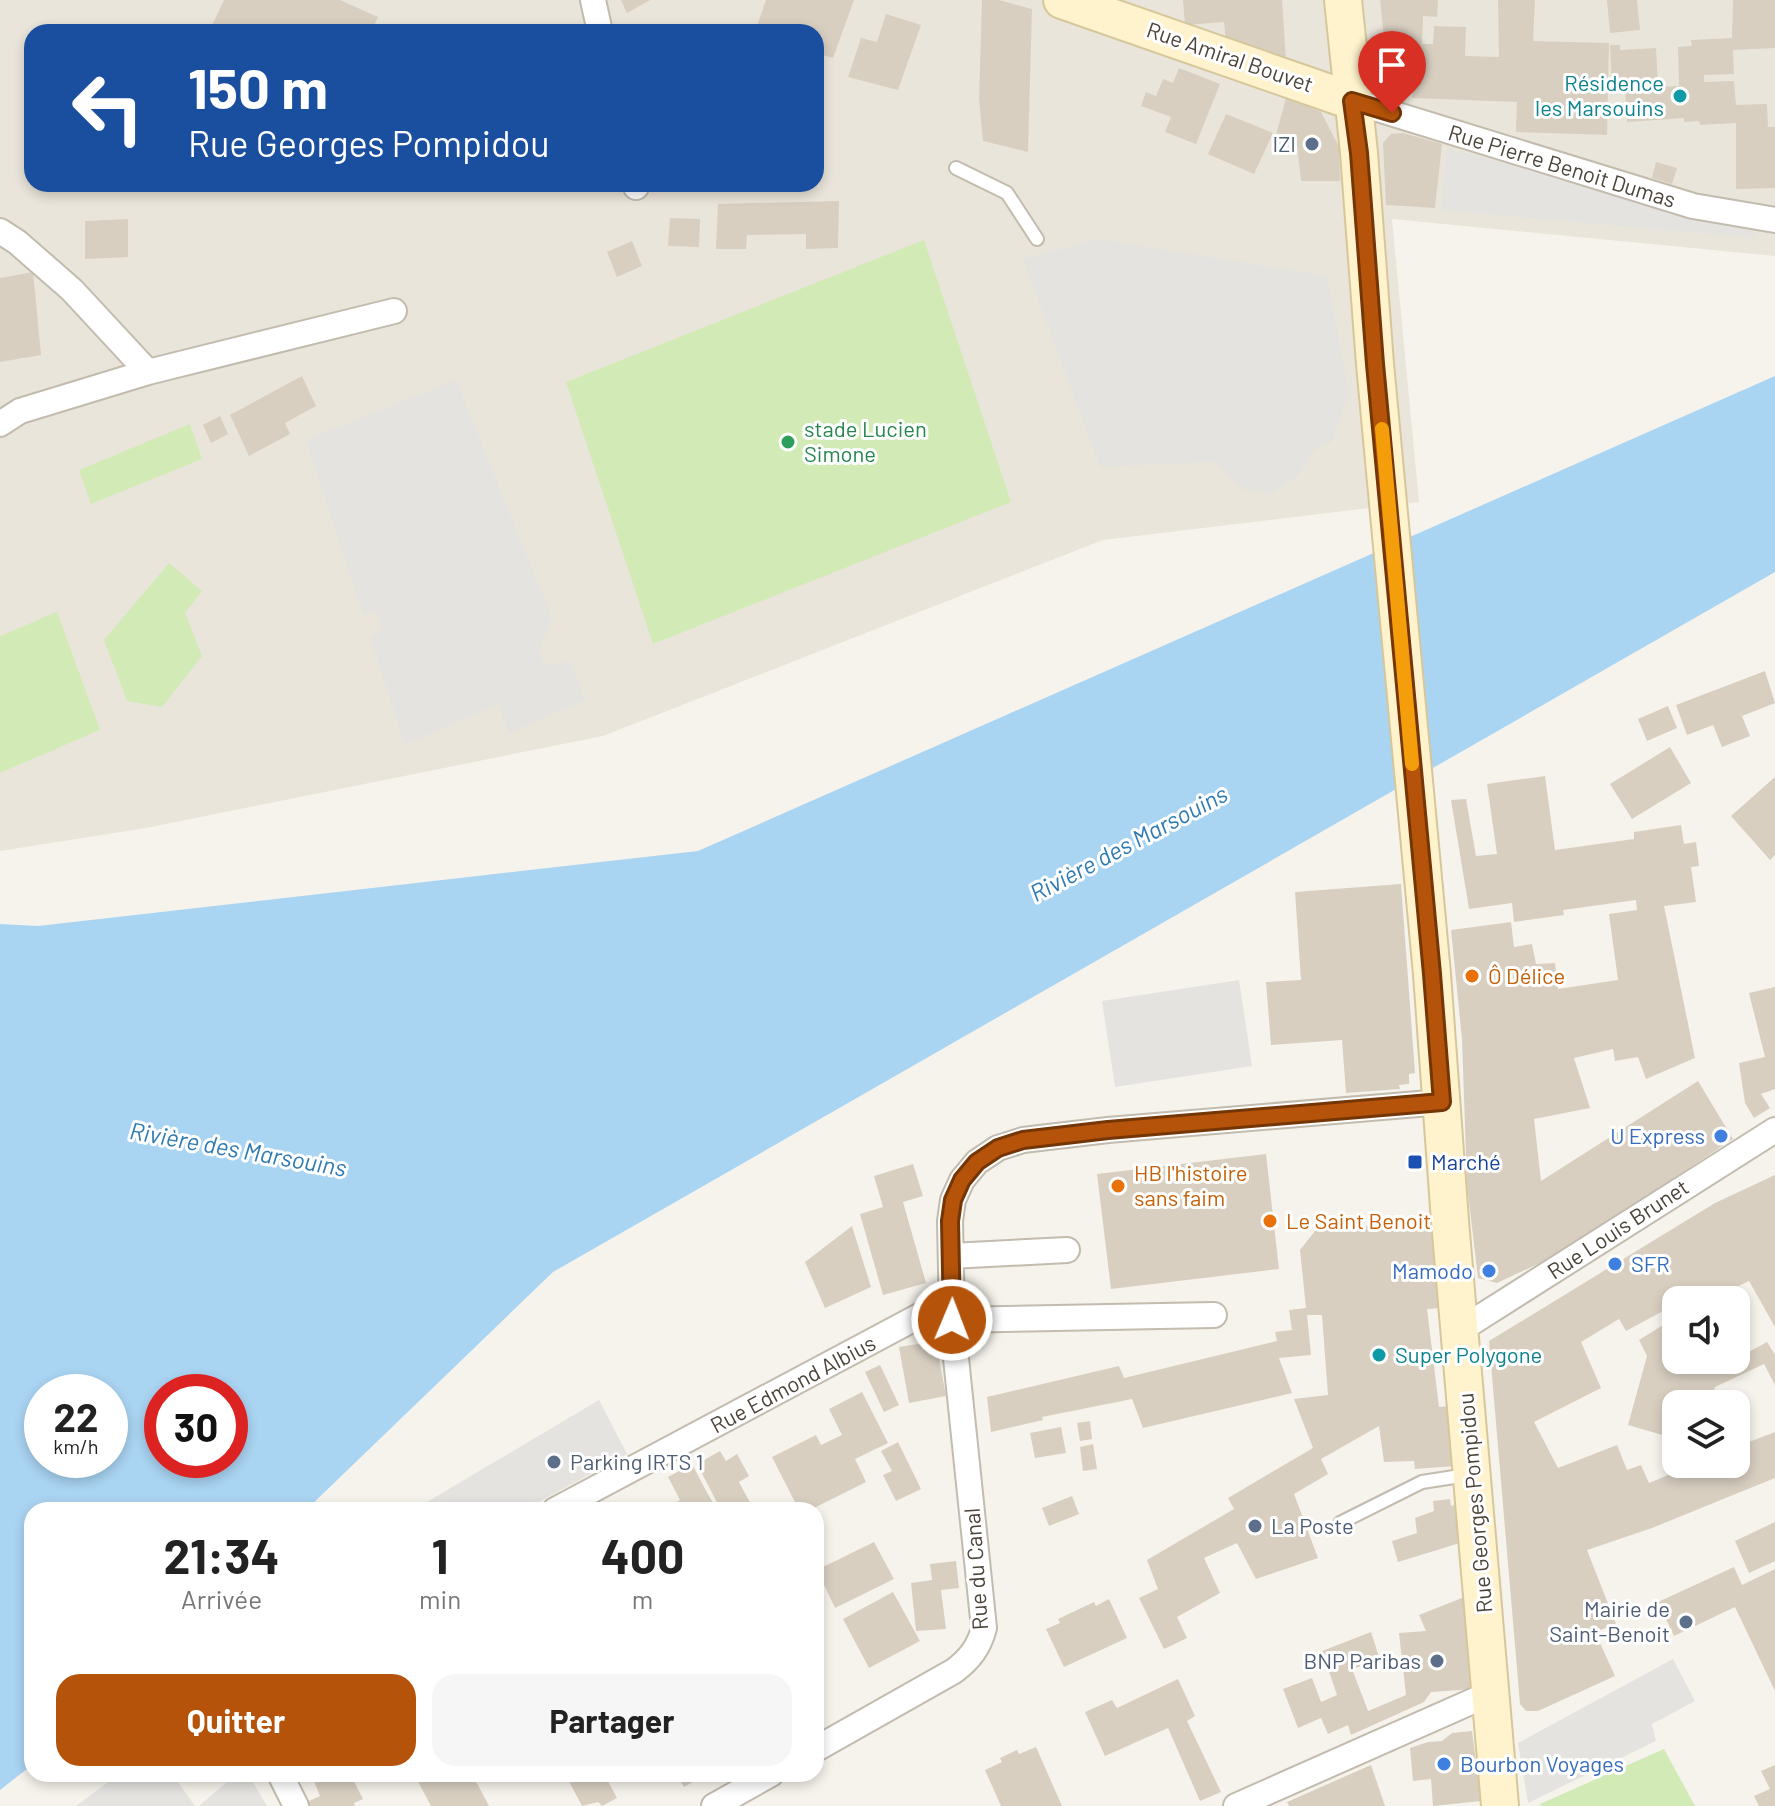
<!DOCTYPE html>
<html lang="fr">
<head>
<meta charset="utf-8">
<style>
  :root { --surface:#fff; --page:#f6f6f6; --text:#222; --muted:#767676; --accent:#b45309 }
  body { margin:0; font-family:Barlow,sans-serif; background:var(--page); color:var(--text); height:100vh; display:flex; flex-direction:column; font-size:30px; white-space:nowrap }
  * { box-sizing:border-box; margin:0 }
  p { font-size:26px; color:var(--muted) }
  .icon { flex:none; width:44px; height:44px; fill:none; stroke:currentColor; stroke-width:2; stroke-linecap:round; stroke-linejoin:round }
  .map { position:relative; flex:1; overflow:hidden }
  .details { position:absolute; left:24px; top:1502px; width:800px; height:280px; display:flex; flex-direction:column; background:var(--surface); border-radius:24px; box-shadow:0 4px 12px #0003 }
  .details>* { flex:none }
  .banner { position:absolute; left:24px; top:24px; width:800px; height:168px; border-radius:24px; box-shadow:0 4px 12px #0003; background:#1a4fa0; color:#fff; overflow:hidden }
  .buttons { position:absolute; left:1662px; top:1286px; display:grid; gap:16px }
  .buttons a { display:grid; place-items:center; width:88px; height:88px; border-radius:16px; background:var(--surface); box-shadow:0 4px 12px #0003; font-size:40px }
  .speed { position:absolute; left:24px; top:1374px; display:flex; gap:16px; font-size:40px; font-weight:700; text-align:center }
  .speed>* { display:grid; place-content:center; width:104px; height:104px; border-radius:50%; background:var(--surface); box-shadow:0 4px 12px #0003; line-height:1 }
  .speed small { font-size:20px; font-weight:400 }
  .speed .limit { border:12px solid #d22; background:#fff; color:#111 }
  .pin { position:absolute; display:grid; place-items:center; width:68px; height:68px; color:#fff; margin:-82px -34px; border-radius:50% 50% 50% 0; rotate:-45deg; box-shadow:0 0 8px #0007 }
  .pin .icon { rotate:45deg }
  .me { position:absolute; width:88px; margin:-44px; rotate:1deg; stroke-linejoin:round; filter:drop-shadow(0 0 6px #0008) }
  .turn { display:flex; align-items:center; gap:28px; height:168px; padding:0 32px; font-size:36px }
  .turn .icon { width:104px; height:104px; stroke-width:2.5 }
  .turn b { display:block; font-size:56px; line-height:68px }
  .eta { display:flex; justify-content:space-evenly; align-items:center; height:136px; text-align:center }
  .eta b { font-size:48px; font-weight:700; line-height:56px }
  .action { display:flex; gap:16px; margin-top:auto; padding:16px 32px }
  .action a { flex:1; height:92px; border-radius:24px; background:var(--accent); color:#fff; font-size:32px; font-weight:700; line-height:92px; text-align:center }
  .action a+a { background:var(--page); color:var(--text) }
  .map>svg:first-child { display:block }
  .residential { fill:#eae5da; fill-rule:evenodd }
  .green { fill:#d2eab5 }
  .parking { fill:#e5e3e0 }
  .water { fill:#a9d4f2; fill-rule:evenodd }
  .building { fill:#d8cfc1 }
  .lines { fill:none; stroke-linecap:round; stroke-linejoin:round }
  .service-casing { stroke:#c2bbae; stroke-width:16 }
  .minor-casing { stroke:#c2bbae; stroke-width:28 }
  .secondary-casing { stroke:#d6c79b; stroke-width:40 }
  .service { stroke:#fff; stroke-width:12 }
  .minor { stroke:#fff; stroke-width:24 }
  .secondary { stroke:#fff3cd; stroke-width:36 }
  .route-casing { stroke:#753606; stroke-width:20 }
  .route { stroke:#b45309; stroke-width:14 }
  .slow { stroke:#f59e0b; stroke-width:14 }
  .culture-dot { fill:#0f9aa8; stroke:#fff; stroke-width:3 }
  .service-dot { fill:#5c6f8a; stroke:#fff; stroke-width:3 }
  .leisure-dot { fill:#2e9e5b; stroke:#fff; stroke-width:3 }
  .food-dot { fill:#e8710a; stroke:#fff; stroke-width:3 }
  .shop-dot { fill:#3f7fe0; stroke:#fff; stroke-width:3 }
  .transit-dot { fill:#1a4fb4; stroke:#fff; stroke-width:3 }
  .labels { text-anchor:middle; stroke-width:6; stroke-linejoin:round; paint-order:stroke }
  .street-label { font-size:22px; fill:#4b4439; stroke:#fff }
  .culture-label { font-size:22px; fill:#0d838f; stroke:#fff; text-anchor:end }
  .service-label { font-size:22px; fill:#4e5e75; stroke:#fff; text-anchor:end }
  .leisure-label { font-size:22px; fill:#27864d; stroke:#fff; text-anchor:start }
  .food-label { font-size:22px; fill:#c56008; stroke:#fff; text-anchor:start }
  .shop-label { font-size:22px; fill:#366cbe; stroke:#fff; text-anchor:end }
  .transit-label { font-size:22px; fill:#164399; stroke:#fff; text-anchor:start }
  .water-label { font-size:24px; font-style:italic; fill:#2e7ab2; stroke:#fff }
</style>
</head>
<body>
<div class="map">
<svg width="1775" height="1806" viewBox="0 0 1775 1806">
  <rect width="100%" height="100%" fill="#f6f3ec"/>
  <path class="residential" d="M 0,0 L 1775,0 L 1775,256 L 1392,219 L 1419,502 L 1103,540 L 603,736 L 146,828 L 0,851 ZM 32,32 L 816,32 L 816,184 L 32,184 Z"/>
  <path class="green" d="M 924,240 L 1011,502 L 653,644 L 566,382 Z
    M 190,424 L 202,459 L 91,504 L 79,470 Z
    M 169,563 L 202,591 L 185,613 L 202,656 L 162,707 L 127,701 L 104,640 Z
    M 57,612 L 100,730 L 0,773 L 0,636 Z
    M 1664,1749 L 1695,1806 L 1541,1806 L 1540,1804 Z"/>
  <path class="parking" d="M 1446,148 L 1755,229 L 1756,238 L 1441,210 Z
    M 1098,239 L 1327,276 L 1349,393 L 1332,442 L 1314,450 L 1298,476 L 1271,493 L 1242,489 L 1214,462 L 1100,467 L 1023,259 Z
    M 456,380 L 552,618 L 539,651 L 542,661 L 553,665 L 570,661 L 585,700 L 509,733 L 498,704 L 405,745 L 370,637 L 383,628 L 376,610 L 363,615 L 306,440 Z
    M 1239,980 L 1252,1066 L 1115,1087 L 1102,1001 Z
    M 599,1400 L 627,1454 L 524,1510 L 431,1510 L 427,1502 Z
    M 1673,1659 L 1695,1701 L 1652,1724 L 1656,1741 L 1528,1803 L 1518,1743 Z
    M 119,1774 L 188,1774 L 178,1782 L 195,1806 L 76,1806 Z
    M 236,1774 L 248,1774 L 267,1806 L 199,1806 Z"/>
  <path class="water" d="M 1775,376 L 1775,572 L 553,1272 L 306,1510 L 32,1510 L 32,1765 L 0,1790 L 0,924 L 38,926 L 698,851 ZM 42,1392 L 110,1392 L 110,1460 L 42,1460 ZM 162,1392 L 230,1392 L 230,1460 L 162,1460 Z"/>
  <path class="building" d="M 224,0 L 340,0 L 378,17 L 371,32 L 209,32 Z
    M 621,0 L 650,0 L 627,13 Z
    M 766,0 L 854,0 L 833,58 L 816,53 L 816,32 L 755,32 Z
    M 982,0 L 999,0 L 1032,9 L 1028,152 L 983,141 L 979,99 Z
    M 1183,0 L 1282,0 L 1286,61 L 1226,41 L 1224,22 L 1185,25 Z
    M 1380,0 L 1438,0 L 1437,17 L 1423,16 L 1422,44 L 1433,44 L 1434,26 L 1466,27 L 1465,56 L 1499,57 L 1498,0 L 1535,0 L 1533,41 L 1609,43 L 1607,135 L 1516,132 L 1517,102 L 1412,98 L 1413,86 L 1388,76 Z
    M 1607,0 L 1637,0 L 1640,30 L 1610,33 Z
    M 1733,0 L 1775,0 L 1775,48 L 1733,50 L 1734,74 L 1704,75 L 1704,82 L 1734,81 L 1736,105 L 1767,104 L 1768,127 L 1775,127 L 1775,188 L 1736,189 L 1736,123 L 1700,125 L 1699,121 L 1684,122 L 1684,118 L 1627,122 L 1625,83 L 1612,83 L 1610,45 L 1620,45 L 1620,50 L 1656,48 L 1658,87 L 1679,86 L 1678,47 L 1692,46 L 1691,40 L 1732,38 Z
    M 886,14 L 921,25 L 898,90 L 848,77 L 861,38 L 877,42 Z
    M 1179,68 L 1220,84 L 1196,144 L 1165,132 L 1171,117 L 1141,106 L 1146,92 L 1156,96 L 1163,79 L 1173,83 Z
    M 1286,98 L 1321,112 L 1339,147 L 1340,181 L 1301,181 L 1297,145 L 1276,135 Z
    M 1226,114 L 1273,133 L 1254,174 L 1208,154 Z
    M 1403,133 L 1442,144 L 1435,208 L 1386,205 L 1383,143 L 1391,134 Z
    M 1656,162 L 1677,168 L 1672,184 L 1652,178 Z
    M 839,201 L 838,248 L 806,249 L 806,234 L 747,235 L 746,249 L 716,249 L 718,204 Z
    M 670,218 L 700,219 L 699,247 L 668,246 Z
    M 128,219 L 128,257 L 85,259 L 85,221 Z
    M 632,241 L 642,266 L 617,277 L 607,252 Z
    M 33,272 L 41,355 L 0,362 L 0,278 Z
    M 302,376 L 316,406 L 285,423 L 290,434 L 249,456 L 230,415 Z
    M 220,416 L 228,434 L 211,443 L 203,425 Z
    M 1765,671 L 1775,703 L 1742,716 L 1750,736 L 1722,747 L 1713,725 L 1687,735 L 1676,705 Z
    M 1668,706 L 1677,728 L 1647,741 L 1638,719 Z
    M 1670,747 L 1691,783 L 1632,819 L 1610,784 Z
    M 1545,776 L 1555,850 L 1634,839 L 1634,832 L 1681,825 L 1684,844 L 1696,842 L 1699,866 L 1691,867 L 1696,902 L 1664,906 L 1695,1058 L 1646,1079 L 1638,1057 L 1615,1061 L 1613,1049 L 1574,1058 L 1590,1108 L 1534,1119 L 1541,1181 L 1698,1081 L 1733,1139 L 1557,1255 L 1497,1283 L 1478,1278 L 1467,1185 L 1462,1039 L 1451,930 L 1511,922 L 1514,947 L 1532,944 L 1536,964 L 1555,963 L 1558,989 L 1618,980 L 1609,914 L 1637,910 L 1636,900 L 1563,910 L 1564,915 L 1514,922 L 1512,903 L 1469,909 L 1451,800 L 1466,799 L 1476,856 L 1497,854 L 1487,784 Z
    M 1775,777 L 1775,855 L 1770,860 L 1731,816 Z
    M 1401,884 L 1415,1073 L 1409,1074 L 1409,1084 L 1399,1085 L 1400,1089 L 1346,1093 L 1342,1040 L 1271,1045 L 1266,982 L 1301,980 L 1295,892 Z
    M 1775,987 L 1775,1089 L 1761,1094 L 1770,1108 L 1754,1118 L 1745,1103 L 1739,1063 L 1765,1057 L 1749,993 Z
    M 1266,1154 L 1279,1269 L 1111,1289 L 1097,1174 Z
    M 913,1164 L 923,1196 L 903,1202 L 926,1283 L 883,1295 L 860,1214 L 883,1207 L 874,1176 Z
    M 1775,1175 L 1775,1327 L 1749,1281 L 1709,1300 L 1697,1300 L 1695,1293 L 1682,1300 L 1676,1300 L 1676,1304 L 1626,1331 L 1619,1319 L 1581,1342 L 1601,1388 L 1534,1422 L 1558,1468 L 1617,1445 L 1627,1470 L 1641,1465 L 1649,1483 L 1695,1464 L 1736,1464 L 1736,1447 L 1775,1432 L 1775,1478 L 1652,1528 L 1587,1550 L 1616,1624 L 1595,1632 L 1615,1676 L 1538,1711 L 1526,1711 L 1520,1704 L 1489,1341 L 1715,1203 Z
    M 1434,1219 L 1442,1308 L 1427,1309 L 1439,1407 L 1451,1406 L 1456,1466 L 1415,1469 L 1414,1461 L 1384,1462 L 1379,1426 L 1321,1459 L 1328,1474 L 1294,1494 L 1318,1558 L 1256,1579 L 1237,1543 L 1204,1558 L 1220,1593 L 1177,1617 L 1187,1638 L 1164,1649 L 1139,1598 L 1158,1589 L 1147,1560 L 1234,1509 L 1228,1498 L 1313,1448 L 1294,1399 L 1328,1395 L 1322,1315 L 1307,1315 L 1311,1355 L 1279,1358 L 1292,1393 L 1143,1428 L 1132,1399 L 1042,1417 L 1043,1420 L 991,1432 L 987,1397 L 1119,1366 L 1124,1378 L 1277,1341 L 1275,1332 L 1292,1330 L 1289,1310 L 1306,1308 L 1300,1250 L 1315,1231 Z
    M 852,1226 L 871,1287 L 825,1308 L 805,1262 Z
    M 1676,1317 L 1676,1360 L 1717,1360 L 1721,1367 L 1767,1342 L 1775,1355 L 1775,1385 L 1764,1364 L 1715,1387 L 1709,1404 L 1676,1404 L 1676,1439 L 1628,1425 L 1647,1356 L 1639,1340 Z
    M 936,1341 L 946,1396 L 909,1403 L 899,1347 Z
    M 880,1365 L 899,1405 L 884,1412 L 865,1372 Z
    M 862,1392 L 888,1443 L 855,1459 L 866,1482 L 810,1510 L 799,1510 L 772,1457 L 816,1435 L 821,1445 L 842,1435 L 829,1409 Z
    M 1090,1421 L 1092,1439 L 1080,1441 L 1077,1423 Z
    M 1061,1427 L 1066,1453 L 1035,1458 L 1030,1433 Z
    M 898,1442 L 921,1489 L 896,1501 L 883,1475 L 892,1471 L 881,1451 Z
    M 1093,1444 L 1097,1469 L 1083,1471 L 1080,1447 Z
    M 720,1451 L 726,1461 L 737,1454 L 749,1476 L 739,1482 L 754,1510 L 721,1510 L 697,1464 Z
    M 692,1464 L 704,1487 L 717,1510 L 677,1510 L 673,1504 L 680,1500 L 668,1477 Z
    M 1072,1496 L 1079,1514 L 1049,1526 L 1042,1508 Z
    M 1450,1499 L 1451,1506 L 1459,1503 L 1463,1542 L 1398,1562 L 1392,1541 L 1417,1533 L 1415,1518 L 1434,1511 L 1433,1501 Z
    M 1775,1522 L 1775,1561 L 1749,1573 L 1735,1541 Z
    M 874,1542 L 894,1579 L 835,1608 L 817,1570 Z
    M 956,1561 L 959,1588 L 941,1590 L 946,1629 L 916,1631 L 911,1583 L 932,1580 L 930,1564 Z
    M 1734,1567 L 1742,1585 L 1775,1569 L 1775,1691 L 1735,1607 L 1674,1636 L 1658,1602 Z
    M 893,1592 L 920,1641 L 869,1668 L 843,1619 Z
    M 1467,1596 L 1474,1689 L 1431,1692 L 1424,1702 L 1351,1735 L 1348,1725 L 1328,1734 L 1321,1718 L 1298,1728 L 1283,1689 L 1312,1678 L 1321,1702 L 1337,1695 L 1322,1651 L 1371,1632 L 1380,1660 L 1352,1669 L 1368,1711 L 1406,1695 L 1399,1633 L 1426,1631 L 1419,1615 Z
    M 1109,1599 L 1127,1638 L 1064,1667 L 1046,1629 L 1060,1623 L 1058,1619 L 1094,1602 L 1096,1606 Z
    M 1178,1679 L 1195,1716 L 1187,1721 L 1221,1792 L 1200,1801 L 1168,1728 L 1105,1756 L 1085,1712 L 1112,1700 L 1117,1708 Z
    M 1472,1731 L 1481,1801 L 1433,1806 L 1431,1779 L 1413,1781 L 1410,1748 L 1428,1742 L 1442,1741 L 1452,1733 Z
    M 1036,1747 L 1062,1806 L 1001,1806 L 985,1770 L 1002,1762 L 1000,1758 L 1017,1750 L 1019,1754 Z
    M 1371,1765 L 1385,1806 L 1289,1806 L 1287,1802 Z
    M 1775,1765 L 1775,1806 L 1759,1806 L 1754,1796 L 1770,1789 L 1761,1771 Z
    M 328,1774 L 350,1774 L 363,1799 L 354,1803 L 355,1806 L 309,1806 L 307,1802 L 320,1796 L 314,1781 Z
    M 414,1774 L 472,1774 L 489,1806 L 431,1806 Z
    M 565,1774 L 604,1774 L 617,1798 L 602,1806 L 598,1802 L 582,1806 Z
    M 676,1774 L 707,1774 L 684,1787 Z"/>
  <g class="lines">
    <g class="service-casing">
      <path id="service" d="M 956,168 L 1007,193 L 1037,239
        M 1340,1523 L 1422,1482 L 1467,1475"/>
    </g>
    <g class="minor-casing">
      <path id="minor" d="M 593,0 L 600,32
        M 1352,101 L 1693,206 L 1775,220
        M 636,184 L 636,187
        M 0,231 L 17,242 L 72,290 L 148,372
        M 0,424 L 20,411 L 148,372 L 394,311
        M 951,1256 L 1067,1250
        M 952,1320 L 1214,1315
        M 1460,1330 L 1775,1130
        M 555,1510 L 953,1298
        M 816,1749 L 954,1671 C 970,1659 979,1647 984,1628 L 952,1320 L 950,1221 L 953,1200 L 962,1180 L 977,1162 L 998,1148 L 1023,1140 L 1108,1130 L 1442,1102
        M 280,1774 L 296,1806
        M 714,1806 L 771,1774
        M 1236,1806 L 1491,1693"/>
    </g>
    <g class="secondary-casing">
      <path id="secondary" d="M 1062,0 L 1352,101
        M 1343,0 L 1359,153 L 1375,364 L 1432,974 L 1450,1221 L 1500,1806"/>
    </g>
    <use href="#service" class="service"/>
    <use href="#minor" class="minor"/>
    <use href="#secondary" class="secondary"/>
  </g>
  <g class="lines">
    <g class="route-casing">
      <path id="route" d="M 952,1320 L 950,1221 L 953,1200 L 962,1180 L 977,1162 L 998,1148 L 1023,1140 L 1108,1130 L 1442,1102 L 1432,974 L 1375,364 L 1359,153 L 1352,101 L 1392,113"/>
    </g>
    <use href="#route" class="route"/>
    <path class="slow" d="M 1382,429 L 1412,764"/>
  </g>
  <g class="culture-dot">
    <circle cx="1680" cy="96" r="8"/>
    <circle cx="1379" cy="1355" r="8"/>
  </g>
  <g class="service-dot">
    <circle cx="1312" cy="144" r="8"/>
    <circle cx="554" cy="1462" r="8"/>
    <circle cx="1255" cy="1526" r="8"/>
    <circle cx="1686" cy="1622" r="8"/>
    <circle cx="1437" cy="1661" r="8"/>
  </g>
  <circle class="leisure-dot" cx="788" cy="442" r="8"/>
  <g class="food-dot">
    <circle cx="1472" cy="976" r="8"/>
    <circle cx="1118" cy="1186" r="8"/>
    <circle cx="1270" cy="1221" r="8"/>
  </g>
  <g class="shop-dot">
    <circle cx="1721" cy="1136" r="8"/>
    <circle cx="1615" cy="1264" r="8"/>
    <circle cx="1489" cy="1271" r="8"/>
    <circle cx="1444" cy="1764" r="8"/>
  </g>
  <rect class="transit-dot" x="1407" y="1154" width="16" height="16" rx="4"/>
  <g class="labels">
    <g class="street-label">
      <text transform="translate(1230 57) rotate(19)" y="8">Rue Amiral Bouvet</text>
      <text transform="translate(1562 166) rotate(17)" y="8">Rue Pierre Benoit Dumas</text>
      <text transform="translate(1618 1229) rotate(-33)" y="8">Rue Louis Brunet</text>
      <text transform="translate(793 1384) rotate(-28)" y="8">Rue Edmond Albius</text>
      <text transform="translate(1475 1503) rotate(-95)" y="8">Rue Georges Pompidou</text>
      <text transform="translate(976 1569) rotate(-94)" y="8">Rue du Canal</text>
    </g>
    <g class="culture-label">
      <text x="1664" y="91">Résidence<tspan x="1664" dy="25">les Marsouins</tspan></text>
      <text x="1395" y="1363" text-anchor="start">Super Polygone</text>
    </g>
    <g class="service-label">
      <text x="1296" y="152">IZI</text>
      <text x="570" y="1470" text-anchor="start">Parking IRTS 1</text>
      <text x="1271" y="1534" text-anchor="start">La Poste</text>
      <text x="1670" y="1617">Mairie de<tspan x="1670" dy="25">Saint-Benoit</tspan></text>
      <text x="1421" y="1669">BNP Paribas</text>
    </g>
    <g class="leisure-label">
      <text x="804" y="437">stade Lucien<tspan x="804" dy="25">Simone</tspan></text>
    </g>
    <g class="food-label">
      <text x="1488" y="984">Ô Délice</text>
      <text x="1134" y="1181">HB l'histoire<tspan x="1134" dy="25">sans faim</tspan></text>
      <text x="1286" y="1229">Le Saint Benoit</text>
    </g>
    <g class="shop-label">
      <text x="1705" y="1144">U Express</text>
      <text x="1631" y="1272" text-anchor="start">SFR</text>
      <text x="1473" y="1279">Mamodo</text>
      <text x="1460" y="1772" text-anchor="start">Bourbon Voyages</text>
    </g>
    <g class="transit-label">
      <text x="1431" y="1170">Marché</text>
    </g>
    <g class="water-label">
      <text transform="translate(1129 844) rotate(-28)" y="8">Rivière des Marsouins</text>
      <text transform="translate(238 1150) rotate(10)" y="8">Rivière des Marsouins</text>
    </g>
  </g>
</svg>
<div class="buttons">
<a><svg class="icon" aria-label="sound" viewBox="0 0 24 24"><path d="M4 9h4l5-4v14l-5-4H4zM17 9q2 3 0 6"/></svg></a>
<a><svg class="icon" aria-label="layers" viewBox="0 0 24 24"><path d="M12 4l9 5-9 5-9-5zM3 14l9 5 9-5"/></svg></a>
</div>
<div class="speed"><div>22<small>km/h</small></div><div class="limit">30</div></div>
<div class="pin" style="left:1392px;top:113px;background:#d93025"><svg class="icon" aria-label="arrive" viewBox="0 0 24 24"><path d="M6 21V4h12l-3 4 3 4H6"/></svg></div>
<svg class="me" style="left:952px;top:1320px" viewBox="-20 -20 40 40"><circle r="17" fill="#b45309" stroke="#fff" stroke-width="3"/><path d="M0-11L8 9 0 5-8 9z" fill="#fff"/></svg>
<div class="banner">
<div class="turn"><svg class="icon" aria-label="left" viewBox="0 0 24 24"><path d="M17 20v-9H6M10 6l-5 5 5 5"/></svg><div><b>150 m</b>Rue Georges Pompidou</div></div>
</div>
<section class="details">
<div class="eta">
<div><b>21:34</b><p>Arrivée</p></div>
<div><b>1</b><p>min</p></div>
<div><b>400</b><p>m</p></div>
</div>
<div class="action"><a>Quitter</a><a>Partager</a></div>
</section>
</div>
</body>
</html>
